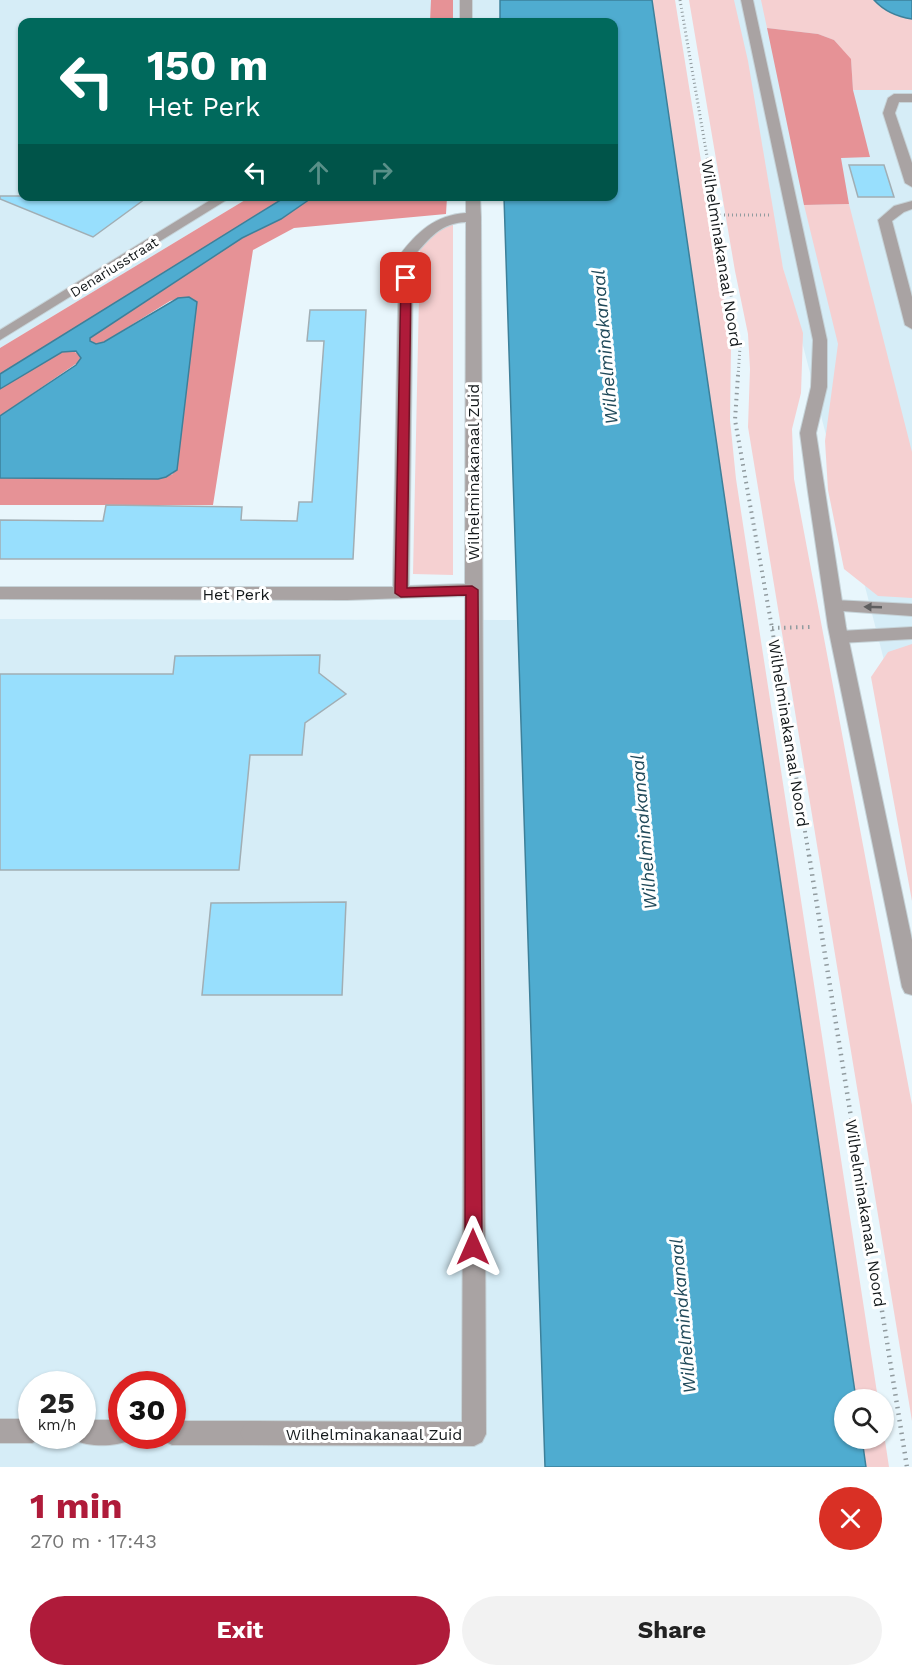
<!DOCTYPE html>
<html lang="en">
<head>
<meta charset="utf-8">
<style>
  :root { --surface:#fff; --page:#f2f2f2; --text:#222; --muted:#767676; --accent:#af1b3a }
  body { margin:0; font-family:"Work Sans",sans-serif; background:var(--page); color:var(--text); height:100vh; display:flex; flex-direction:column; font-size:22px; white-space:nowrap }
  * { box-sizing:border-box; margin:0 }
  p { font-size:20px; color:var(--muted) }
  .icon { flex:none; width:33px; height:33px; fill:none; stroke:currentColor; stroke-width:2; stroke-linecap:round; stroke-linejoin:round }
  .map { position:relative; height:1467px; overflow:hidden }
  .sheet { display:flex; flex-direction:column; background:var(--surface); flex:1 }
  .sheet>* { flex:none }
  .guide { position:absolute; left:18px; top:18px; width:600px; height:183px; border-radius:12px; box-shadow:0 2px 4px #0004; background:#00695c; color:#fff; overflow:hidden }
  .tools { position:absolute; left:834px; top:1389px; display:grid; gap:12px }
  .tools a { display:grid; place-items:center; width:60px; height:60px; border-radius:50%; background:var(--surface); box-shadow:0 2px 4px #0004; font-size:30px }
  .speed { position:absolute; left:18px; top:1371px; display:flex; gap:12px; font-size:30px; font-weight:700; text-align:center }
  .speed>* { display:grid; place-content:center; width:78px; height:78px; border-radius:50%; background:var(--surface); box-shadow:0 2px 4px #0004; line-height:1 }
  .speed small { font-size:15px; font-weight:400 }
  .speed .limit { border:9px solid #d22; background:#fff; color:#111 }
  .pin { position:absolute; display:grid; place-items:center; width:51px; height:51px; color:#fff; margin:-26px; border-radius:12px; box-shadow:0 3px 9px #0006 }
  .me { position:absolute; width:66px; margin:-33px; rotate:0deg; stroke-linejoin:round; filter:drop-shadow(0 0 4px #0008) }
  .turn { display:flex; align-items:center; gap:21px; height:126px; padding:0 30px; font-size:27px }
  .turn .icon { width:78px; height:78px; stroke-width:2.5 }
  .turn b { display:block; font-size:42px; line-height:51px }
  .lanes { display:flex; align-items:center; height:57px; padding:0 30px; background:#0003; justify-content:center; gap:30px; direction:ltr }
  .lanes .off { opacity:.35 }
  .round { display:grid; place-items:center; flex:none; width:63px; height:63px; border-radius:32px; background:var(--page) }
  .overview { display:flex; align-items:center; justify-content:space-between; height:102px; padding:0 30px }
  h1 { font-size:36px; font-weight:700; line-height:45px; color:var(--accent) }
  .button { display:flex; gap:12px; margin-top:auto; padding:12px 30px }
  .button a { flex:1; height:69px; border-radius:36px; background:var(--accent); color:#fff; font-size:24px; font-weight:700; line-height:69px; text-align:center }
  .button a+a { background:var(--page); color:var(--text) }
  .map>svg:first-child { display:block }
  .built { fill:#d6edf7; fill-rule:evenodd }
  .green { fill:#f5d0d1 }
  .forest { fill:#e69296 }
  .water { fill:#4facd0; stroke:#3d809a; stroke-width:1.5 }
  .building { fill:#98dffd; stroke:#a1aeb4; stroke-width:1.5 }
  .lines { fill:none; stroke-linecap:round; stroke-linejoin:round }
  .service-casing { stroke:#c6d3d8; stroke-width:2 }
  .minor-casing { stroke:#c6d3d8; stroke-width:2 }
  .tertiary-casing { stroke:#c6d3d8; stroke-width:2 }
  .path-far2 { stroke:#919b9f; stroke-width:3; stroke-dasharray:1 3; stroke-linecap:butt }
  .path-far1 { stroke:#919b9f; stroke-width:4; stroke-dasharray:1.5 4.5; stroke-linecap:butt }
  .path { stroke:#919b9f; stroke-width:4.5; stroke-dasharray:1.5 5; stroke-linecap:butt }
  .service { fill:#a9a3a3; fill-rule:evenodd }
  .minor { fill:#a9a3a3; fill-rule:evenodd }
  .tertiary { fill:#a9a3a3; fill-rule:evenodd }
  .oneway { fill:#5e5e5f }
  .route { fill:#af1b3a; stroke:#721226; stroke-width:1.5 }
  .labels { text-anchor:middle; stroke-width:6; stroke-linejoin:round; paint-order:stroke }
  .far-street-label { font-size:14px; fill:#14191b; stroke:#fff }
  .street-label { font-size:16px; fill:#14191b; stroke:#fff }
  .water-label { font-size:18px; font-style:italic; fill:#214a5a; stroke:#fff }
</style>
</head>
<body>
<div class="map">
<svg width="912" height="1467" viewBox="0 0 912 1467">
  <rect width="100%" height="100%" fill="#e8f6fc"/>
  <path class="built" d="M 0,0 L 499,0 L 500,22 L 22,22 L 22,196 L 250,197 L 0,348 Z
    M 714,0 L 912,0 L 912,769 Z
    M 0,619 L 518,620 L 545,1467 L 0,1467 ZM 32,1384 L 82,1384 L 82,1436 L 32,1436 ZM 122,1384 L 172,1384 L 172,1436 L 122,1436 Z"/>
  <path class="green" d="M 652,0 L 675,0 L 731,346 L 730,420 L 736,479 L 878,1399 L 856,1399 Z
    M 689,0 L 734,0 L 748,61 L 783,268 L 803,333 L 801,393 L 792,429 L 794,479 L 912,1105 L 912,1421 L 748,427 L 750,369 L 748,334 L 735,271 Z
    M 761,0 L 874,0 C 884,11 898,17 912,19 L 912,90 L 853,90 L 851,60 L 834,40 L 818,34 L 767,28 Z
    M 849,204 L 912,452 L 912,598 L 878,596 L 844,569 L 828,490 L 825,441 L 838,344 L 804,205 Z
    M 453,224 L 453,575 L 413,574 L 420,250 L 439,225 Z
    M 912,644 L 912,901 L 871,677 L 888,652 Z
    M 884,1434 L 889,1467 L 866,1467 L 862,1439 L 884,1438 Z"/>
  <path class="forest" d="M 431,0 L 453,0 L 453,22 L 430,22 Z
    M 767,28 L 818,34 L 834,40 L 851,59 L 853,90 L 870,157 L 841,158 L 849,204 L 804,205 Z
    M 250,197 L 287,197 L 0,374 L 0,348 Z
    M 313,197 L 447,197 L 446,214 L 294,228 L 253,250 L 213,505 L 0,505 L 0,478 L 158,479 L 173,474 L 183,297 L 170,301 L 104,342 L 96,344 L 90,340 L 90,338 L 242,238 L 281,219 Z
    M 69,350 L 80,354 L 80,361 L 0,416 L 0,389 L 62,352 Z"/>
  <path class="water" d="M 500,0 L 652,0 L 856,1399 L 844,1400 L 844,1438 L 862,1439 L 866,1467 L 545,1467 L 504,197 L 614,196 L 614,22 L 500,22 Z
    M 874,0 L 912,0 L 912,19 C 898,17 884,11 874,0 Z
    M 287,196 L 313,197 L 281,219 L 242,238 L 90,338 L 90,341 L 96,344 L 104,342 L 178,298 L 189,297 L 197,302 L 177,470 L 166,477 L 158,479 L 0,478 L 0,416 L 76,365 L 81,358 L 76,351 L 62,352 L 0,389 L 0,374 Z"/>
  <path class="building" d="M 849,165 L 884,165 L 894,197 L 858,197 Z
    M 0,196 L 149,196 L 93,237 L 0,199 Z
    M 310,310 L 366,310 L 353,559 L 0,559 L 0,520 L 103,521 L 106,505 L 242,507 L 241,520 L 297,521 L 299,502 L 312,502 L 324,341 L 307,341 Z
    M 320,655 L 319,673 L 346,694 L 305,723 L 302,755 L 250,755 L 239,870 L 0,870 L 0,674 L 173,674 L 175,656 Z
    M 346,902 L 342,995 L 202,995 L 211,903 Z"/>
  <g class="lines">
    <g class="service-casing">
      <path id="service" d="M 894,94 L 912,94 L 912,102 L 899,102 L 895,113 L 912,163 L 912,187 L 905,183 L 883,113 L 888,98 Z
        M 912,201 L 912,209 L 904,212 L 892,221 L 912,297 L 912,329 L 905,325 L 878,220 L 894,206 Z
        M 0,1419 L 32,1419 L 32,1436 L 42,1436 L 40,1439 L 32,1443 L 0,1443 Z
        M 82,1420 L 122,1420 L 122,1436 L 133,1436 L 130,1440 C 115,1447 89,1447 74,1440 L 71,1436 L 82,1436 Z
        M 172,1421 L 252,1421 L 260,1425 L 264,1433 L 260,1441 L 252,1445 L 172,1445 L 164,1441 L 161,1436 L 172,1436 Z"/>
    </g>
    <g class="minor-casing">
      <path id="minor" d="M 460,0 L 472,0 L 472,22 L 460,22 Z
        M 217,196 L 233,196 L 0,340 L 0,330 Z
        M 466,196 L 480,196 L 481,217 L 486,1434 L 482,1442 L 474,1446 L 252,1445 L 244,1441 L 240,1433 L 244,1425 L 252,1421 L 462,1422 L 465,596 L 347,600 L 0,599 L 0,587 L 393,587 L 399,256 C 417,232 435,215 466,213 ZM 466,222 L 465,584 L 409,586 L 413,257 C 429,239 440,223 466,222 Z
        M 834,600 L 912,604 L 912,616 L 828,610 L 826,606 L 828,602 Z
        M 912,627 L 912,639 L 840,643 L 834,641 L 831,637 L 834,633 L 840,631 Z"/>
    </g>
    <g class="tertiary-casing">
      <path id="tertiary" d="M 741,0 L 753,0 L 827,340 L 827,387 L 816,433 L 846,627 L 912,940 L 912,995 L 905,993 L 902,987 L 828,627 L 808,492 L 800,433 L 811,387 L 813,340 Z"/>
    </g>
    <path class="path-far2" d="M 680,0 L 740,347 L 738,377
      M 716,215 L 771,215"/>
    <path class="path-far1" d="M 738,375 L 735,420 L 772,628 L 809,856
      M 772,628 L 810,627"/>
    <path class="path" d="M 809,855 L 907,1467"/>
    <use href="#service" class="service"/>
    <use href="#minor" class="minor"/>
    <use href="#tertiary" class="tertiary"/>
  </g>
  <defs><path id="oneway-solid" d="M-6-.8H1V-3.2L6.5 0L1 3.2V.8H-6Z" transform="scale(1.5)"/></defs>
  <use class="oneway" href="#oneway-solid" transform="translate(873 607) rotate(-178)"/>
  <path class="route" d="M 406,275 L 411,278 L 407,588 L 472,586 L 478,590 L 482,1247 L 479,1252 L 473,1255 L 467,1252 L 465,1247 L 466,595 L 401,597 L 395,593 L 401,278 Z"/>
  <g class="labels">
    <g class="far-street-label">
      <text transform="translate(114 267) rotate(-32)" y="5">Denariusstraat</text>
    </g>
    <g class="street-label">
      <text transform="translate(722 253) rotate(81)" y="6">Wilhelminakanaal Noord</text>
      <text transform="translate(473 472) rotate(-90)" y="6">Wilhelminakanaal Zuid</text>
      <text x="236" y="600">Het Perk</text>
      <text transform="translate(789 733) rotate(81)" y="6">Wilhelminakanaal Noord</text>
      <text transform="translate(866 1213) rotate(81)" y="6">Wilhelminakanaal Noord</text>
      <text x="374" y="1440">Wilhelminakanaal Zuid</text>
    </g>
    <g class="water-label">
      <text transform="translate(605 347) rotate(-95)" y="6">Wilhelminakanaal</text>
      <text transform="translate(644 832) rotate(-95)" y="6">Wilhelminakanaal</text>
      <text transform="translate(683 1316) rotate(-95)" y="6">Wilhelminakanaal</text>
    </g>
  </g>
</svg>
<div class="tools">
<a><svg class="icon" aria-label="search" viewBox="0 0 24 24"><circle cx="10" cy="10" r="6"/><path d="M15 15l6 6"/></svg></a>
</div>
<div class="speed"><div>25<small>km/h</small></div><div class="limit">30</div></div>
<div class="pin" style="left:406px;top:278px;background:#d93025"><svg class="icon" aria-label="arrive" viewBox="0 0 24 24"><path d="M6 21V4h12l-3 4 3 4H6"/></svg></div>
<svg class="me" style="left:473px;top:1247px" viewBox="-20 -20 40 40"><path d="M0-17L14 15 0 8-14 15z" fill="#af1b3a" stroke="#fff" stroke-width="4"/></svg>
<div class="guide">
<div class="turn"><svg class="icon" aria-label="left" viewBox="0 0 24 24"><path d="M17 20v-9H6M10 6l-5 5 5 5"/></svg><div><b>150 m</b>Het Perk</div></div>
<div class="lanes"><svg class="icon" aria-label="left" viewBox="0 0 24 24"><path d="M17 20v-9H6M10 6l-5 5 5 5"/></svg><svg class="icon off" aria-label="ahead" viewBox="0 0 24 24"><path d="M12 20V5M6 11l6-6 6 6"/></svg><svg class="icon off" aria-label="right" viewBox="0 0 24 24"><path d="M7 20v-9h11M14 6l5 5-5 5"/></svg></div>
</div>
</div>
<section class="sheet">
<div class="overview"><div><h1>1 min</h1><p>270 m · 17:43</p></div><a class="round" style="background:#d93025;color:#fff"><svg class="icon" aria-label="close" viewBox="0 0 24 24"><path d="M6 6l12 12M18 6L6 18"/></svg></a></div>
<div class="button"><a>Exit</a><a>Share</a></div>
</section>
</body>
</html>
